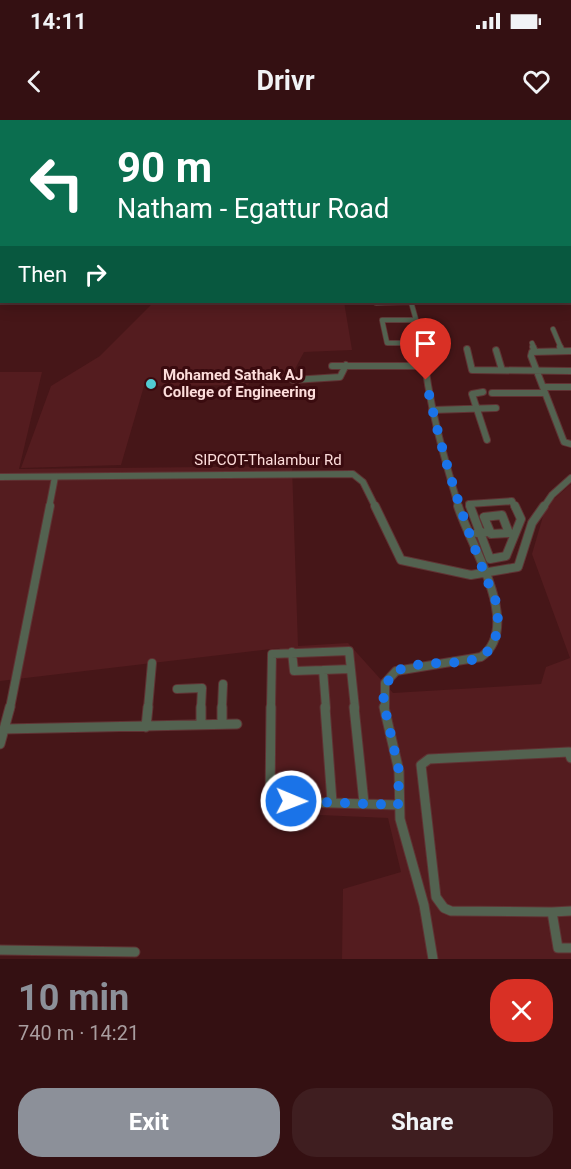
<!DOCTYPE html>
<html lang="en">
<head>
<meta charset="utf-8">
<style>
  :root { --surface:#341012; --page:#3f1e20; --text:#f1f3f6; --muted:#a99d9f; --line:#4e3032; --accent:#8c9099 }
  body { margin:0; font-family:Roboto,sans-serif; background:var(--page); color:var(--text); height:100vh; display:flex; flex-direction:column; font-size:22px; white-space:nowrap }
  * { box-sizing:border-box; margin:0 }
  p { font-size:20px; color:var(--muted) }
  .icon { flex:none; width:33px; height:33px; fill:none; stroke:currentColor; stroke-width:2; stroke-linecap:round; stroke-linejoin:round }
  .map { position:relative; height:839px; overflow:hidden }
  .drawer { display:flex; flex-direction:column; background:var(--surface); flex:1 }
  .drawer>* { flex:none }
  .hud { position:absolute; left:0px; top:0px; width:572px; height:183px; box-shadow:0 3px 15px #0003,0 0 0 2px var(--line); background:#0b6e4f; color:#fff; overflow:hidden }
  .pin { position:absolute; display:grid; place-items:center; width:51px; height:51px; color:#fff; margin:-62px -26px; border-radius:50% 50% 50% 0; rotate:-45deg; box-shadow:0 0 6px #0007 }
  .pin .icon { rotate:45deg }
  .me { position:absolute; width:66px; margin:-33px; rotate:91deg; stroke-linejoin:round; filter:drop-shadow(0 0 4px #0008) }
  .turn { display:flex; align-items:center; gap:21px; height:126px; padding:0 18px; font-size:27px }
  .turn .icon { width:78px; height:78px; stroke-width:2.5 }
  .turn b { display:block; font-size:42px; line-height:51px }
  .then { display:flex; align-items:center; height:57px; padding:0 18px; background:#0003; gap:12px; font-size:22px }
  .round { display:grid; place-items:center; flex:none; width:63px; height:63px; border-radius:24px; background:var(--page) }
  .head { display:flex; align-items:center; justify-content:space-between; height:102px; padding:0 18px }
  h1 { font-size:36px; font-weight:700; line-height:45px; color:var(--accent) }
  .action { display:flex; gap:12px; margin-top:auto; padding:12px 18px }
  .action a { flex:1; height:69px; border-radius:24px; background:var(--accent); color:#fff; font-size:24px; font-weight:700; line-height:69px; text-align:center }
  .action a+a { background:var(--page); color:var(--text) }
  .status { display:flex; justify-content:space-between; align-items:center; height:42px; padding:0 30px; background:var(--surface); direction:ltr }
  .status svg { height:16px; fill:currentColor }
  header { display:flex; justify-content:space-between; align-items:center; height:78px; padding:0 18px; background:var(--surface); font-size:27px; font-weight:700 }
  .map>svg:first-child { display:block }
  .built { fill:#541c1f }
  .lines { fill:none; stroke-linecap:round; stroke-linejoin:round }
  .minor-far3-casing { stroke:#603233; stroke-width:6 }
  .minor-far2-casing { stroke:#603233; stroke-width:8 }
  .minor-far1-casing { stroke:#603233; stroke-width:10 }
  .minor-casing { stroke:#603233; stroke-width:11 }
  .minor-far3 { stroke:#536250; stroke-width:4.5 }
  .minor-far2 { stroke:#536250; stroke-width:6 }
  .minor-far1 { stroke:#536250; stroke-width:8 }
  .minor { stroke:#536250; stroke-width:9 }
  .route { stroke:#1a73e8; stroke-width:10; stroke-dasharray:0 18 }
  .poi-dot { fill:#51ccd3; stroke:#3a0b0f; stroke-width:2 }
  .labels { text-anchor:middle; stroke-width:6; stroke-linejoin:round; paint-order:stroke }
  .poi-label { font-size:15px; font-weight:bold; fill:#fddddb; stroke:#3a0b0f; text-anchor:start }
  .street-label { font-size:15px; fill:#fddddb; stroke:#3a0b0f }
</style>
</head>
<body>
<div class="status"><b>14:11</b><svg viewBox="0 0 49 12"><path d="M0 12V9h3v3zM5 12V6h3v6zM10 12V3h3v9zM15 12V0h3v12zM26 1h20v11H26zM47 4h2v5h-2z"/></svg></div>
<header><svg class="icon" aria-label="back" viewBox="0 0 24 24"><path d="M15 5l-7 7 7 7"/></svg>Drivr<svg class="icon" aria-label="heart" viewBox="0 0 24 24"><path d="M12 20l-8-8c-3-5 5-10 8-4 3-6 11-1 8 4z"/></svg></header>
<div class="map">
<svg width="571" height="839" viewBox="0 0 571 839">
  <rect width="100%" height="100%" fill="#461618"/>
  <path class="built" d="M 154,182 L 344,182 L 352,230 L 304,232 L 288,262 L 252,259 L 248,265 L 144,266 L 121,345 L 21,348 L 51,266 L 100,236 Z
    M 0,252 L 42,252 L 19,349 L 292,346 L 298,526 L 348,523 L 393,573 L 541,564 L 546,547 L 570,538 L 532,434 L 546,386 L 571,364 L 571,839 L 342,839 L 343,769 L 401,752 L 388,698 L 274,693 L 268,540 L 280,528 L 0,561 Z"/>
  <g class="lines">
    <g class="minor-far3-casing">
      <path id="minor-far3" d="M 570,104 L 571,100
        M 411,182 L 424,228
        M 376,183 L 411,182
        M 413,200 L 382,200 L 387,223 L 417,223 L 416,213
        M 553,209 L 561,228
        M 532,223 L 534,228"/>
    </g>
    <g class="minor-far2-casing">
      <path id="minor-far2" d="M 423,227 C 428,282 443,334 459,388
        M 533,227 L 535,232
        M 560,227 L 562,231
        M 467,229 L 472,250 L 571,251
        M 496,230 L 502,250
        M 571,231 L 532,232 L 531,236 L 564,322 L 571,324
        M 332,246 L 426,246
        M 293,260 L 340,257 L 346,245
        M 543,267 L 571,267
        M 483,272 L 472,274 L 487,320
        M 492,273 L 545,273
        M 432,290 L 496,288
        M 0,357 L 353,354 L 363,362 L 376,388
        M 49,388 L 55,357
        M 470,388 L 469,384 L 512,381 L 515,388
        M 543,388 L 552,375 L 571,358"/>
    </g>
    <g class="minor-far1-casing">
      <path id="minor-far1" d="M 375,386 L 401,440 L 471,455 L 518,447 L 532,403 L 544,386
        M 470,386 L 490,439 L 506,436 L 521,399 L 515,386
        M 502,395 L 509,413 L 491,414 L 484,397 Z
        M 477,413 L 490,412
        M 292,532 L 294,551 L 323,550 L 326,588
        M 323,550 L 350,549
        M 177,569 L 202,568 L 201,588
        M 10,588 L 50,386
        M 148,588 L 152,543
        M 222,588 L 223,564
        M 271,588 L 272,534 L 349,531 L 355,588
        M 385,588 L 385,563 L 396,551 L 481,537 C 524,506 470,425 458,386"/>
    </g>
    <g class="minor-casing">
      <path id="minor" d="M 271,587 L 270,681 L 398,685
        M 325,587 L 332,682
        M 354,587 L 364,683
        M 384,587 L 399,651 L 400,699 L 424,785 L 433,839
        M 201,604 L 201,587
        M 222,604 L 222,587
        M 146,607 L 148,587
        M 4,609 L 237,604
        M 0,624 L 10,587
        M 571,638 L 569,632 L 429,639 L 421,645 L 436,777 L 444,788 L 451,791 L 552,792 L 558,828 L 571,828
        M 552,792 L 571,791
        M 0,830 L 135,832"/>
    </g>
    <use href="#minor-far3" class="minor-far3"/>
    <use href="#minor-far2" class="minor-far2"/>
    <use href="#minor-far1" class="minor-far1"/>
    <use href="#minor" class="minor"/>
  </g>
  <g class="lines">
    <path class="route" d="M 291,681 L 398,685 L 399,651 L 383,580 L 390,555 C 433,525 506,573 497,484 C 466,411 442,338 426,260"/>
  </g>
  <circle class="poi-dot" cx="151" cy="264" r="6"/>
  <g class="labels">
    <g class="poi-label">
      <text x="163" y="260">Mohamed Sathak AJ<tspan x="163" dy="17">College of Engineering</tspan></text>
    </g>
    <g class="street-label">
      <text x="268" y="345">SIPCOT-Thalambur Rd</text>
    </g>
  </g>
</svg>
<div class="pin" style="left:426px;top:260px;background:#d93025"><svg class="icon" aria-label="arrive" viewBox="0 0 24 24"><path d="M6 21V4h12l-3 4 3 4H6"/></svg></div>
<svg class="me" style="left:291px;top:681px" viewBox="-20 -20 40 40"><circle r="17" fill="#1a73e8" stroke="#fff" stroke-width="3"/><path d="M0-11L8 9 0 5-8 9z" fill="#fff"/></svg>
<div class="hud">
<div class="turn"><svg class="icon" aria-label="left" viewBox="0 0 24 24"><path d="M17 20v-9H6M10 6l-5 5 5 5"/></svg><div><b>90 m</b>Natham - Egattur Road</div></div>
<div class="then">Then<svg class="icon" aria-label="right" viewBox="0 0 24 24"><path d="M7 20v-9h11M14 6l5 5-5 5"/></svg></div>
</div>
</div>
<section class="drawer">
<div class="head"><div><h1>10 min</h1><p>740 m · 14:21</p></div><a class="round" style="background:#d93025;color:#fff"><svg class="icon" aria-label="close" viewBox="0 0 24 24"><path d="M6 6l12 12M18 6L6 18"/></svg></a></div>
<div class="action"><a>Exit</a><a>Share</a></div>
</section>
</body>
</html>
